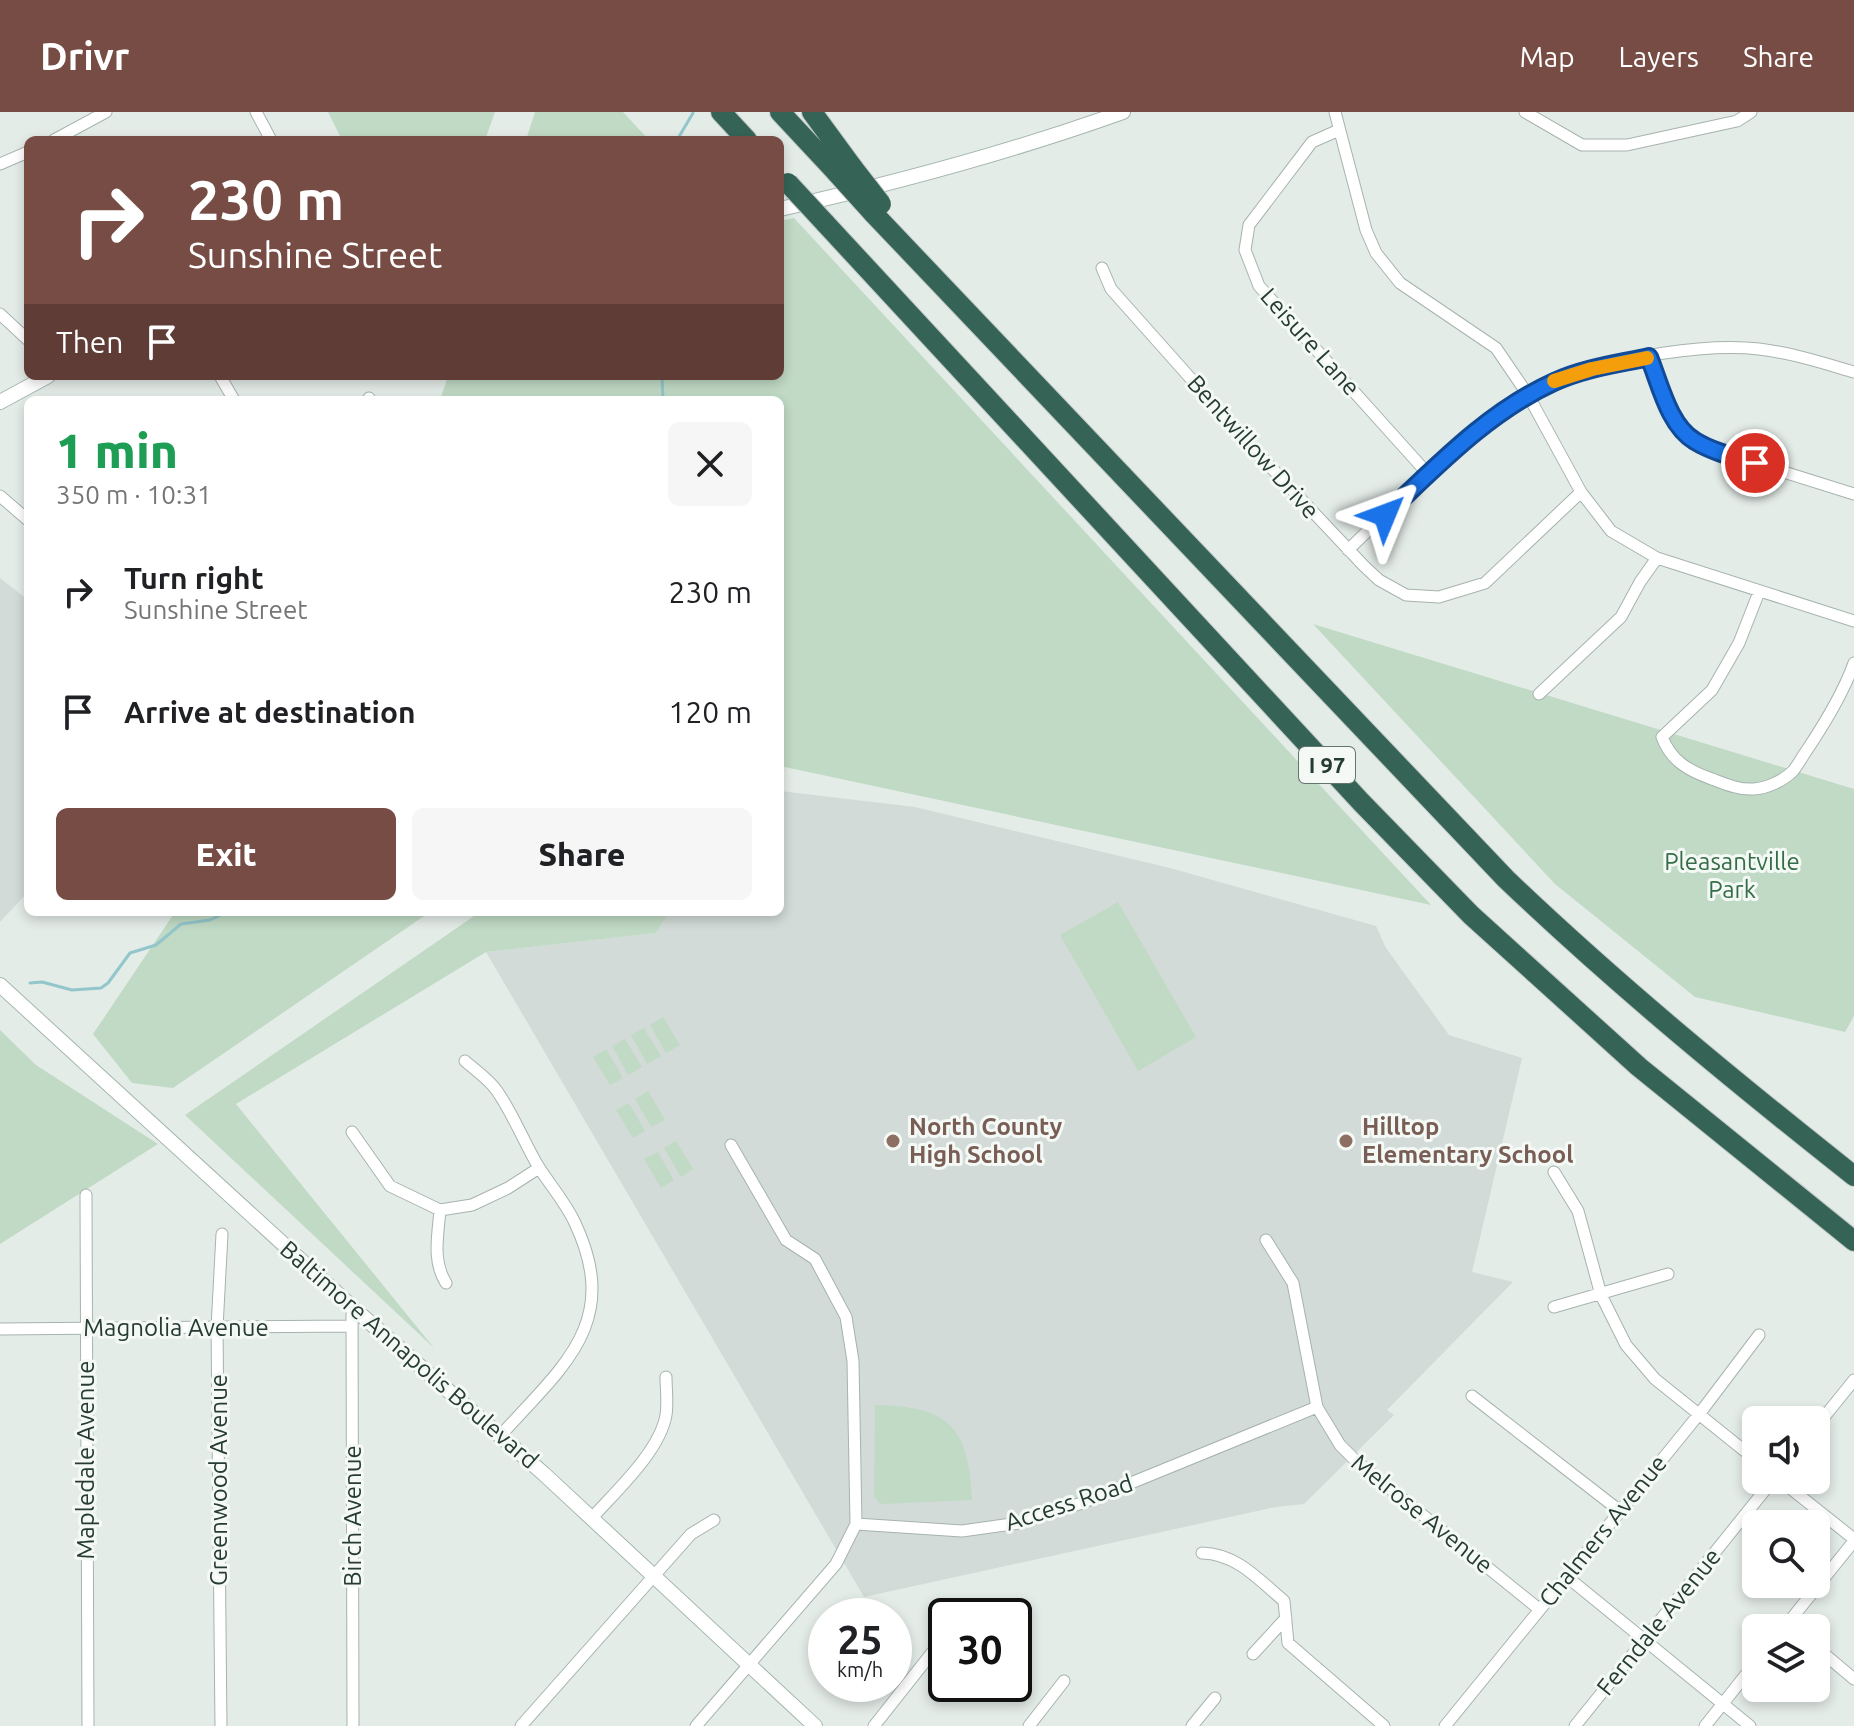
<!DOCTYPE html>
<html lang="en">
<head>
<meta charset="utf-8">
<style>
  :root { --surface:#fff; --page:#f6f6f6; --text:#202124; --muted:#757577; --accent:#774c44 }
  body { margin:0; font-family:Ubuntu,sans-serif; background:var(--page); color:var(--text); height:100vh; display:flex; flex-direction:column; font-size:30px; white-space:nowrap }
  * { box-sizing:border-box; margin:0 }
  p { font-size:26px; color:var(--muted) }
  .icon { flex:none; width:44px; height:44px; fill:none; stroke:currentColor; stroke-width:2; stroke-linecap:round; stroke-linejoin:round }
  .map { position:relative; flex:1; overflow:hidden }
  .sheet { position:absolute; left:24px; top:284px; width:760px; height:520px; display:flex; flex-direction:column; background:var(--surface); border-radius:12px; box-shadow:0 4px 12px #0003 }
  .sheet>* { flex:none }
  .hud { position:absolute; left:24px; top:24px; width:760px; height:244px; border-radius:12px; box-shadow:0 4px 12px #0003; background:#774c44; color:#fff; overflow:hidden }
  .fabs { position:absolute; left:1742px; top:1294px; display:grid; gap:16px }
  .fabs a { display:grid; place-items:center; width:88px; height:88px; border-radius:12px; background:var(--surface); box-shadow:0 4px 12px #0003; font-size:40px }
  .speed { position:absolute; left:808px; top:1486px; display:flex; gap:16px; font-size:40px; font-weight:700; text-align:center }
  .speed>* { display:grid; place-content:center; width:104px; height:104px; border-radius:50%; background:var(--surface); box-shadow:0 4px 12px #0003; line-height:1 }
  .speed small { font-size:20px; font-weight:400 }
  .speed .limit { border:4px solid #111; border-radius:12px; background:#fff; color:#111 }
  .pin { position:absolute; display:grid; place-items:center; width:68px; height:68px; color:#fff; margin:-34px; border:4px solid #fff; border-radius:50%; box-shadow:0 2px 8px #0007 }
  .me { position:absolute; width:88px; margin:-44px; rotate:46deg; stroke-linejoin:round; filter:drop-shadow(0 0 6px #0008) }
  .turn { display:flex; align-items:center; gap:28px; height:168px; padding:0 32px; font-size:36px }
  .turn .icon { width:104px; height:104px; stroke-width:2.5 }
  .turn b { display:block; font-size:56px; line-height:68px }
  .then { display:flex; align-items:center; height:76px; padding:0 32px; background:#0003; gap:16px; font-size:30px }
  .round { display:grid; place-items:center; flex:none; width:84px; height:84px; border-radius:12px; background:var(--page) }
  .overview { display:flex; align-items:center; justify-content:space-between; height:136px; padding:0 32px }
  h1 { font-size:48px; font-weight:800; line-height:60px; color:#1e9e55 }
  .button { display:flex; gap:16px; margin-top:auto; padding:16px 32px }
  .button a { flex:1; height:92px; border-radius:12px; background:var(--accent); color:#fff; font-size:32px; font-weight:800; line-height:92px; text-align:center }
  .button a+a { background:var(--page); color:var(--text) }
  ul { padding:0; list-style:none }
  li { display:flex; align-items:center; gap:24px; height:120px; padding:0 32px }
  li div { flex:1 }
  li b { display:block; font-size:30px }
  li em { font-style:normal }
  header { display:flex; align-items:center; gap:48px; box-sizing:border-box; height:112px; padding:0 40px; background:var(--accent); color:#fff }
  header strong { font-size:38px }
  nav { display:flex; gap:44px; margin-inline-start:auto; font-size:28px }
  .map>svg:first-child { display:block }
  .built { fill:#d2dbd7 }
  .green { fill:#c0dac5 }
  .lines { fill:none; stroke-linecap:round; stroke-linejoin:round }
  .stream { stroke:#93c6ca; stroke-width:3 }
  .minor-casing { stroke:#a7b3ae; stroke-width:13 }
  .secondary-casing { stroke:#a4b6ae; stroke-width:16 }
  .motorway-casing { stroke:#c2c8c6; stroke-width:22 }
  .minor { stroke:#fff; stroke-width:11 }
  .secondary { stroke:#fff; stroke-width:14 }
  .motorway { stroke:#356457; stroke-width:20 }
  .motorway-bridge-casing { stroke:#c2c8c6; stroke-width:22; stroke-linecap:butt }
  .motorway-bridge { stroke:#356457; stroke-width:20 }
  .route-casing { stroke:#114b97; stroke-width:20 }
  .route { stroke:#1a73e8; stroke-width:14 }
  .slow { stroke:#f59e0b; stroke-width:14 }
  .education-dot { fill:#8d6e63; stroke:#f4f9f6; stroke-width:3 }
  .labels { text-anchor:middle; stroke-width:6; stroke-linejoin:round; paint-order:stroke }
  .shield { fill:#f4f9f6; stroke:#64746e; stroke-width:2 }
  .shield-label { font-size:22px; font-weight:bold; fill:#263b34 }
  .street-label { font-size:24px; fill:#263b34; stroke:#f4f9f6 }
  .park-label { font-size:24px; fill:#346d46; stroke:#f4f9f6 }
  .education-label { font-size:24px; font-weight:bold; fill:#785e54; stroke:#f4f9f6; text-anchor:start }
</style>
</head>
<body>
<header>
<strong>Drivr</strong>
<nav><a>Map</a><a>Layers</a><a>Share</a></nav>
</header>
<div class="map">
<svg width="1854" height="1614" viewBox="0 0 1854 1614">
  <rect width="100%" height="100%" fill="#e4ece8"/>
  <path class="built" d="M 0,466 L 28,488 L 28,780 L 0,810 Z
    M 780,679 L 915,695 L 1170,756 L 1376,814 L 1386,836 L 1449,923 L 1522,946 L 1472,1160 L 1513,1170 L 1387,1298 L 1394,1303 L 1304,1392 L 1276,1395 L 864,1485 L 486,840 L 656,821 L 670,800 L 780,800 Z"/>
  <path class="green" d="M 328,0 L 495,0 L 485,28 L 342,28 Z
    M 535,0 L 623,0 L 649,28 L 526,28 Z
    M 794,106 L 1431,793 L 780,654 L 780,288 L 440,288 L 448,264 L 780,264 L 780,109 Z
    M 1313,512 L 1854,677 L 1854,904 L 1845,920 L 1695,885 L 1555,772 Z
    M 1118,790 L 1196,925 L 1138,959 L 1060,823 Z
    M 175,800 L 430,800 L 173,976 L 132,971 L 93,922 Z
    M 480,800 L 670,800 L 656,821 L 486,840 L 236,992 L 434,1236 L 185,1003 Z
    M 663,905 L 680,933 L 666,941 L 650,913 Z
    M 644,916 L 661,944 L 647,952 L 631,923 Z
    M 0,918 L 36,953 L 158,1032 L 0,1132 Z
    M 625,927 L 642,955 L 628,963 L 612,934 Z
    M 606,937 L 623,966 L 610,973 L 593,945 Z
    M 648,979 L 665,1008 L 651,1015 L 635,987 Z
    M 629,991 L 645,1019 L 633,1026 L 616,998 Z
    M 676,1029 L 693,1057 L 681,1065 L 664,1036 Z
    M 658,1040 L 674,1068 L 661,1076 L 644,1047 Z
    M 875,1293 C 949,1294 969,1315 972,1388 L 880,1392 L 874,1384 Z"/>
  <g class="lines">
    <path class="stream" d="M 677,28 L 693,1
      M 662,264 L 663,288
      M 30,871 L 42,870 L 72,878 L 101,876 L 108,871 L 130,841 L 156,833 L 181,812 L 210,808 L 227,800"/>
    <g class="minor-casing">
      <path id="minor" d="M 256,0 L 271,28
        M 1335,0 L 1366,118 L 1376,141 L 1400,171 L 1496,236 L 1528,283 L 1581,380 L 1611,419 L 1657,446 L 1854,509
        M 1525,0 L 1582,33 L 1627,33 L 1737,9 L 1751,0
        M 1339,18 L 1312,30 L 1249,113 L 1245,138 L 1259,174 L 1428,362
        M 54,28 L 106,0
        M 0,52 L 28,40
        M 1102,156 L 1111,177 L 1249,332 L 1364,454 L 1379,468 L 1406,483 L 1439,485 L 1485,471 L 1581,380
        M 0,202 L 28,228
        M 1649,245 L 1674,306 L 1692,327 L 1720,340 L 1854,382
        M 220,264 L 234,288
        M 368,288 L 369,286
        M 0,384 L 28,408
        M 1348,438 C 1399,389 1449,336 1507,295 C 1564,254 1690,229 1759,237 C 1792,241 1823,251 1854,260
        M 1759,480 L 1739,531 L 1712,578 L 1662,625 C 1671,649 1689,659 1712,667 C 1725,672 1739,678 1754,677 C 1767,676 1783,669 1793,659 C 1798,653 1802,645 1807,638 C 1825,611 1843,582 1854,551
        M 1539,582 L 1621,505 L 1640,470 L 1657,446
        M 465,949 C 475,958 489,967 497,979 C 513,1002 524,1030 538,1054 C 550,1073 566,1091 575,1111 C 622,1211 563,1254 501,1323
        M 352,1020 L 390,1074 L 440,1098 L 472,1093 L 508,1076 L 539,1056
        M 731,1033 L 786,1128 L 815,1147 L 846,1205 L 853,1249 L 856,1412 L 962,1419 L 1019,1411 L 1082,1391 L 1317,1295 L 1293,1171 L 1266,1128
        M 1554,1060 L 1578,1099 L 1601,1183 L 1626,1233 L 1655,1267 L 1756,1348
        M 86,1083 L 88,1614
        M 440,1098 C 438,1123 432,1149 446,1171
        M 352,1195 L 353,1614
        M 1554,1195 L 1668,1162
        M 0,1217 L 352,1214
        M 1472,1284 L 1620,1399
        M 1317,1295 L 1340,1333 L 1357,1350 L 1539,1497
        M 1816,1315 L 1854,1268
        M 1780,1368 L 1854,1427
        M 592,1406 C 616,1379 660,1339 666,1303 C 668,1291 666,1277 666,1265
        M 1202,1441 C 1237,1442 1258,1467 1284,1489 L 1288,1531 L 1384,1614
        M 1566,1464 L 1750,1614
        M 1784,1516 L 1854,1429
        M 1816,1535 L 1854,1567
        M 1253,1542 L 1286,1506
        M 221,1614 L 217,1216 L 222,1122
        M 521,1614 L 691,1422 L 714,1408
        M 696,1614 L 836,1452 L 856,1412
        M 874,1614 L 946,1523
        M 1029,1614 L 1064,1569
        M 1192,1614 L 1215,1586
        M 1445,1614 L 1700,1301 L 1759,1223
        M 1575,1614 L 1773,1368
        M 1705,1614 L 1756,1550"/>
    </g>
    <g class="secondary-casing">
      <path id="secondary" d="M 780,97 C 896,71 1011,40 1123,0
        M 0,290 L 48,264
        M 0,873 L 352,1195 L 544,1362 L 815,1614"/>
    </g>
    <g class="motorway-casing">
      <path id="motorway" d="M 721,0 L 747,28
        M 780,0 L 836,60
        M 812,0 L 853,56
        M 873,101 L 1506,767 C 1617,873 1734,969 1854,1064
        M 825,111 L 1361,690 L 1471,803 L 1639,955 L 1854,1129"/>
    </g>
    <use href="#minor" class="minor"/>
    <use href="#secondary" class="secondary"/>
    <use href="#motorway" class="motorway"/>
    <g class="motorway-bridge-casing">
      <path id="motorway-bridge" d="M 853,56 L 881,92
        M 836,60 L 873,101
        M 788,71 L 825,111"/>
    </g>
    <use href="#motorway-bridge" class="motorway-bridge"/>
  </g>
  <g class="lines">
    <g class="route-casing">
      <path id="route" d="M 1385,403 C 1437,354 1488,300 1554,270 C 1584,256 1617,252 1649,245 C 1660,272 1669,314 1695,329 C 1713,340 1735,345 1755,351"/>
    </g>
    <use href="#route" class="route"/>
    <path class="slow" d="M 1554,269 L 1592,257 L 1647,246"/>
  </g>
  <g class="education-dot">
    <circle cx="893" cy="1029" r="8"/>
    <circle cx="1346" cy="1029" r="8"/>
  </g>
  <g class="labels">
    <rect class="shield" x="1299" y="635" width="56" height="36" rx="6"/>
    <g class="shield-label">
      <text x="1327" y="661">I 97</text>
    </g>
    <g class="street-label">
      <text transform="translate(1310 230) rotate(48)" y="8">Leisure Lane</text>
      <text transform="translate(1253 335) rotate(48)" y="8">Bentwillow Drive</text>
      <text x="176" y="1224">Magnolia Avenue</text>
      <text transform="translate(409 1243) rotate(41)" y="8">Baltimore Annapolis Boulevard</text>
      <text transform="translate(86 1348) rotate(-90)" y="8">Mapledale Avenue</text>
      <text transform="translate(219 1368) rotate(-90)" y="8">Greenwood Avenue</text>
      <text transform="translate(1069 1391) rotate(-18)" y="8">Access Road</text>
      <text transform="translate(1422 1402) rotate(39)" y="8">Melrose Avenue</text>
      <text transform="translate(353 1404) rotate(-90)" y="8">Birch Avenue</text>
      <text transform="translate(1603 1419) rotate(-51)" y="8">Chalmers Avenue</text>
      <text transform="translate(1659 1510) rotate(-51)" y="8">Ferndale Avenue</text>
    </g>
    <g class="park-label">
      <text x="1732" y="758">Pleasantville<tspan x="1732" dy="28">Park</tspan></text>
    </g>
    <g class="education-label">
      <text x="909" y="1023">North County<tspan x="909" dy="28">High School</tspan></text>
      <text x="1362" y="1023">Hilltop<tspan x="1362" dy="28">Elementary School</tspan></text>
    </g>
  </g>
</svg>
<div class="fabs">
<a><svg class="icon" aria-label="sound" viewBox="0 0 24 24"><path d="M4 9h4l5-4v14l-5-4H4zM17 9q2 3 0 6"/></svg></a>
<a><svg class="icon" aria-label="search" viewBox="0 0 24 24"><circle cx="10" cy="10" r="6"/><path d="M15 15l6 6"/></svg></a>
<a><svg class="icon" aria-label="layers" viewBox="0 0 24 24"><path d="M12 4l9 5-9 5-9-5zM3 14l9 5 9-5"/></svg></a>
</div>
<div class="speed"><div>25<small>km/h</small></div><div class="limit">30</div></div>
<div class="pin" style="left:1755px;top:351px;background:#d93025"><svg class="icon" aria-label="arrive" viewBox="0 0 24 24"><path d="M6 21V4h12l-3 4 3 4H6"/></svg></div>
<svg class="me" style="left:1385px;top:403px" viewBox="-20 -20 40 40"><path d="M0-17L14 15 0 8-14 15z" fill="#1a73e8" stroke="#fff" stroke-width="4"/></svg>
<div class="hud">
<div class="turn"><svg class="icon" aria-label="right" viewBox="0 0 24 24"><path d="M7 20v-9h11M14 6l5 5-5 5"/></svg><div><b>230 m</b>Sunshine Street</div></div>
<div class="then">Then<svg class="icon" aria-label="arrive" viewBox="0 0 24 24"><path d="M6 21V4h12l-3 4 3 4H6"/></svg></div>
</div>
<section class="sheet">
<div class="overview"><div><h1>1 min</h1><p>350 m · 10:31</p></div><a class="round"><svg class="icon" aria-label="close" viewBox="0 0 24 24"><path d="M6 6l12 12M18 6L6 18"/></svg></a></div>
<ul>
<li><svg class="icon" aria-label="right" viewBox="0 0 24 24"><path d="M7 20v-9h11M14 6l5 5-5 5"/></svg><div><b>Turn right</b><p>Sunshine Street</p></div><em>230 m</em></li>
<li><svg class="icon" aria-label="arrive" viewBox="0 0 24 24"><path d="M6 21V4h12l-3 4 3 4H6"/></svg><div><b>Arrive at destination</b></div><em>120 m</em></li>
</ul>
<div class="button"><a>Exit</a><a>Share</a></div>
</section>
</div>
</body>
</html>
